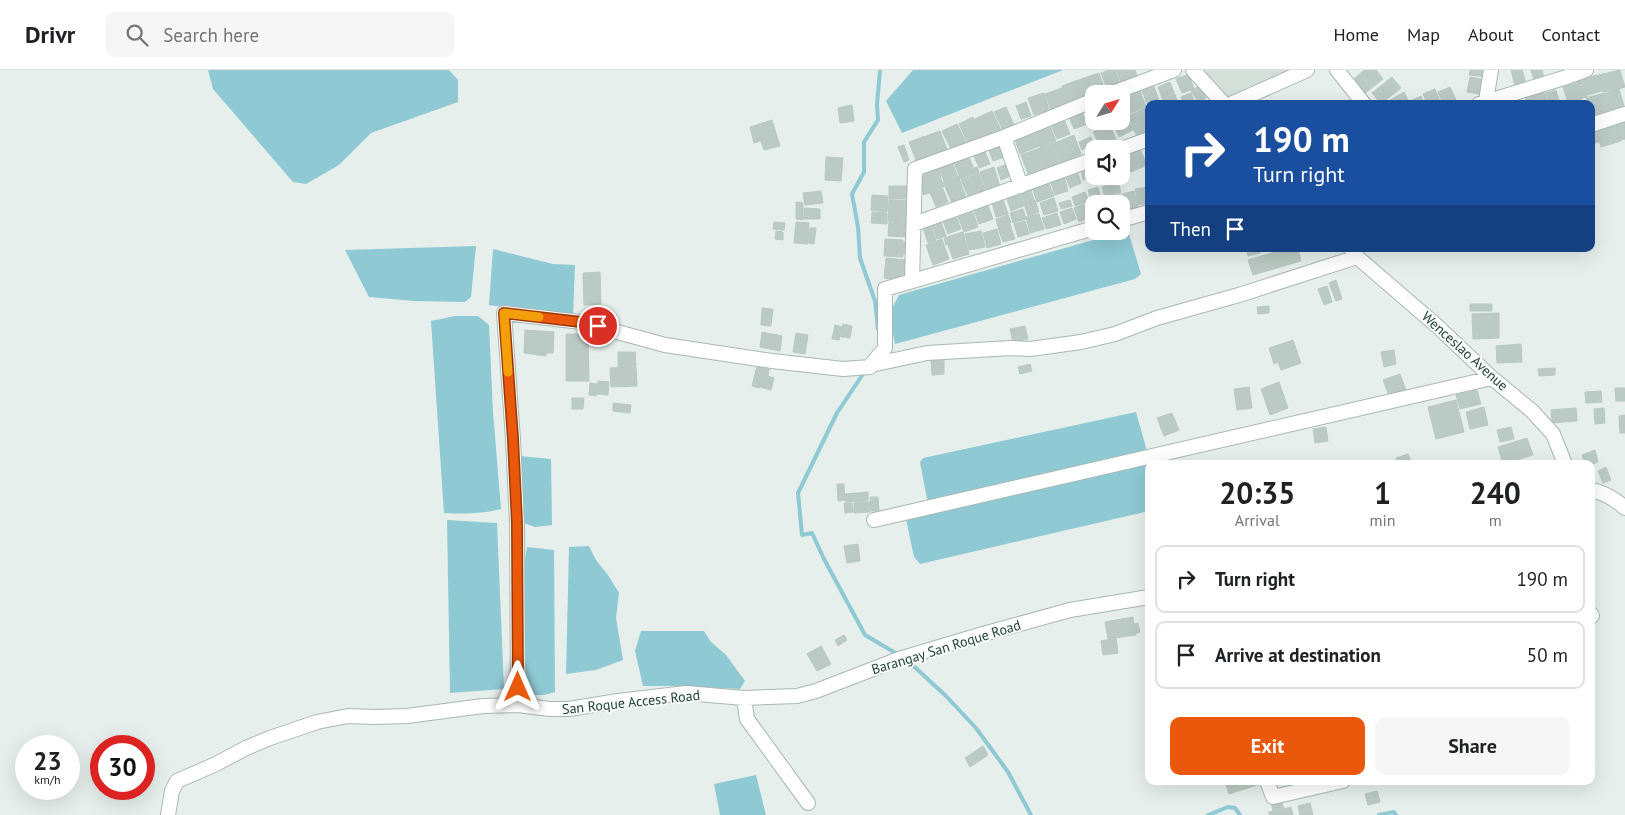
<!DOCTYPE html>
<html lang="en">
<head>
<meta charset="utf-8">
<style>
  :root { --surface:#fff; --page:#f6f6f6; --text:#202124; --muted:#757577; --line:#e0e0e0; --accent:#ea580c }
  body { margin:0; font-family:"PT Sans",sans-serif; background:var(--page); color:var(--text); height:100vh; display:flex; flex-direction:column; font-size:19px; white-space:nowrap }
  * { box-sizing:border-box; margin:0 }
  p { font-size:16px; color:var(--muted) }
  .icon { flex:none; width:28px; height:28px; fill:none; stroke:currentColor; stroke-width:2; stroke-linecap:round; stroke-linejoin:round }
  .map { position:relative; flex:1; overflow:hidden }
  .panel { position:absolute; left:1145px; top:390px; width:450px; height:325px; display:flex; flex-direction:column; background:var(--surface); border-radius:10px; box-shadow:0 5px 20px #0002 }
  .panel>* { flex:none }
  .top-card { position:absolute; left:1145px; top:30px; width:450px; height:152px; border-radius:10px; box-shadow:0 5px 20px #0002; background:#1a4fa0; color:#fff; overflow:hidden }
  .needle { width:32px; rotate:53deg }
  .buttons { position:absolute; left:1085px; top:15px; display:grid; gap:10px }
  .buttons a { display:grid; place-items:center; width:45px; height:45px; border-radius:10px; background:var(--surface); box-shadow:0 5px 20px #0002; font-size:25px }
  .speed { position:absolute; left:15px; top:665px; display:flex; gap:10px; font-size:25px; font-weight:700; text-align:center }
  .speed>* { display:grid; place-content:center; width:65px; height:65px; border-radius:50%; background:var(--surface); box-shadow:0 5px 20px #0002; line-height:1 }
  .speed small { font-size:12px; font-weight:400 }
  .speed .limit { border:8px solid #d22; background:#fff; color:#111 }
  .pin { position:absolute; display:grid; place-items:center; width:42px; height:42px; color:#fff; margin:-21px; border:2px solid #fff; border-radius:50%; box-shadow:0 1px 5px #0007 }
  .me { position:absolute; width:55px; margin:-28px; rotate:0deg; stroke-linejoin:round; filter:drop-shadow(0 0 4px #0008) }
  .turn { display:flex; align-items:center; gap:18px; height:105px; padding:0 25px; font-size:22px }
  .turn .icon { width:65px; height:65px; stroke-width:2.5 }
  .turn b { display:block; font-size:35px; line-height:42px }
  .then { display:flex; align-items:center; height:48px; padding:0 25px; background:#0003; gap:10px; font-size:19px }
  .eta { display:flex; justify-content:space-evenly; align-items:center; height:85px; text-align:center }
  .eta b { font-size:30px; font-weight:600; line-height:35px }
  .cta { display:flex; gap:10px; margin-top:auto; padding:10px 25px }
  .cta a { flex:1; height:58px; border-radius:10px; background:var(--accent); color:#fff; font-size:20px; font-weight:600; line-height:58px; text-align:center }
  .cta a+a { background:var(--page); color:var(--text) }
  ul { padding:0; list-style:none }
  li { display:flex; align-items:center; gap:15px; height:68px; margin:0 10px 8px; padding:0 15px; border:2px solid var(--line); border-radius:10px }
  li div { flex:1 }
  li b { display:block; font-size:19px }
  li em { font-style:normal }
  header { display:flex; align-items:center; gap:30px; box-sizing:border-box; height:70px; padding:0 25px; background:var(--surface); border-bottom:1px solid var(--line) }
  header strong { font-size:24px }
  nav { display:flex; gap:28px; margin-inline-start:auto; font-size:18px }
  .search { width:350px; height:45px; background:var(--page); display:flex; align-items:center; gap:12px; box-sizing:border-box; padding:0 18px; border-radius:10px; color:var(--muted); font-size:19px }
  .map>svg:first-child { display:block }
  .built { fill:#d4dfda }
  .water { fill:#8ec9d4 }
  .lines { fill:none; stroke-linecap:round; stroke-linejoin:round }
  .stream { stroke:#8ec9d4; stroke-width:4 }
  .building { fill:#bbcac4; stroke:#b8c9c2 }
  .minor-casing { stroke:#a8b8b2; stroke-width:16 }
  .minor { stroke:#fff; stroke-width:14 }
  .route-casing { stroke:#983908; stroke-width:12 }
  .route { stroke:#ea580c; stroke-width:9 }
  .slow { stroke:#f59e0b; stroke-width:9 }
  .labels { text-anchor:middle; stroke-width:4; stroke-linejoin:round; paint-order:stroke }
  .street-label { font-size:14px; fill:#24423a; stroke:#f7fbf9 }
</style>
</head>
<body>
<header>
<strong>Drivr</strong>
<div class="search"><svg class="icon" aria-label="search" viewBox="0 0 24 24"><circle cx="10" cy="10" r="6"/><path d="M15 15l6 6"/></svg>Search here</div>
<nav><a>Home</a><a>Map</a><a>About</a><a>Contact</a></nav>
</header>
<div class="map">
<svg width="1625" height="745" viewBox="0 0 1625 745">
  <rect width="100%" height="100%" fill="#e6efeb"/>
  <path class="built" d="M 1199,0 L 1294,0 L 1227,33 Z"/>
  <path class="water" d="M 208,0 L 449,0 L 458,10 L 458,32 L 371,63 L 339,95 L 306,114 L 293,112 L 213,19 Z
    M 913,0 L 1063,0 L 902,63 L 886,31 Z
    M 1125,161 L 1129,164 L 1141,204 L 1135,209 L 895,274 L 889,244 L 899,225 Z
    M 476,176 L 471,227 L 465,232 L 414,231 L 369,227 L 345,180 Z
    M 493,179 L 553,194 L 575,195 L 573,247 L 489,235 Z
    M 455,246 L 478,246 L 489,255 L 493,342 L 501,439 C 482,444 464,444 444,443 L 431,251 Z
    M 1136,342 L 1147,381 L 932,433 L 927,429 L 920,392 L 923,388 Z
    M 520,386 L 551,389 L 552,455 L 535,457 L 524,453 Z
    M 1155,392 L 1156,394 L 1149,394 L 1149,441 L 920,494 L 914,487 L 906,449 Z
    M 447,450 L 497,453 L 504,619 L 450,623 Z
    M 589,476 L 596,490 L 608,505 L 619,523 L 616,548 L 623,590 L 596,600 L 566,604 L 569,477 Z
    M 527,477 L 554,480 L 555,622 L 544,625 L 527,625 L 524,565 L 525,489 Z
    M 641,561 L 704,561 L 711,572 L 726,585 L 745,611 L 740,619 L 679,616 L 643,616 L 635,581 Z
    M 756,705 L 766,745 L 720,745 L 714,714 Z"/>
  <g class="lines">
    <path class="stream" d="M 878,259 L 875,231 L 860,188 L 858,157 L 852,124 L 864,102 L 864,72 L 878,50 L 877,35 L 880,0
      M 865,301 L 837,343 L 798,423 L 802,465 L 812,463 L 824,489 L 865,565 L 899,585
      M 907,590 L 946,626 L 976,658 L 1008,702 L 1031,745
      M 1208,745 L 1228,737 L 1235,738 L 1240,745
      M 1379,745 L 1394,742 L 1396,745"/>
  </g>
  <path class="building" d="M 1109,0 L 1115,0 L 1120,14 L 1107,19 L 1101,3 Z
    M 1116,0 L 1135,0 L 1137,6 L 1121,12 Z
    M 1364,0 L 1376,0 L 1383,9 L 1365,23 L 1354,9 Z
    M 1470,0 L 1488,0 L 1487,7 L 1469,5 Z
    M 1511,0 L 1522,0 L 1526,13 L 1515,16 Z
    M 1531,0 L 1542,0 L 1544,7 L 1534,10 Z
    M 1620,0 L 1625,17 L 1612,21 L 1607,3 Z
    M 1099,3 L 1105,20 L 1093,24 L 1087,7 Z
    M 1606,3 L 1611,20 L 1603,22 L 1598,5 Z
    M 1189,4 L 1194,19 L 1182,23 L 1176,9 Z
    M 1597,5 L 1602,21 L 1587,25 L 1583,9 Z
    M 1087,7 L 1092,22 L 1085,25 L 1079,10 Z
    M 1392,7 L 1401,18 L 1381,34 L 1372,23 Z
    M 1470,7 L 1487,10 L 1485,25 L 1467,22 Z
    M 1078,10 L 1085,27 L 1068,33 L 1062,16 Z
    M 1582,10 L 1587,27 L 1582,28 L 1577,12 Z
    M 1170,12 L 1174,23 L 1162,28 L 1158,17 Z
    M 1577,13 L 1582,29 L 1568,33 L 1563,17 Z
    M 1153,14 L 1159,30 L 1147,34 L 1141,18 Z
    M 1199,16 L 1206,28 L 1199,33 L 1191,21 Z
    M 1450,17 L 1456,30 L 1443,34 L 1438,22 Z
    M 1062,18 L 1068,34 L 1051,40 L 1045,24 Z
    M 1139,18 L 1142,25 L 1124,32 L 1121,25 Z
    M 1435,19 L 1441,34 L 1427,34 L 1423,24 Z
    M 1619,19 L 1624,36 L 1610,40 L 1605,23 Z
    M 1556,20 L 1560,34 L 1549,34 L 1546,23 Z
    M 1544,21 L 1548,34 L 1527,34 L 1525,26 Z
    M 1404,22 L 1408,30 L 1406,30 L 1408,34 L 1388,34 L 1387,32 Z
    M 1044,23 L 1049,40 L 1034,45 L 1028,28 Z
    M 1191,23 L 1195,34 L 1184,34 L 1181,27 Z
    M 1604,23 L 1610,42 L 1591,48 L 1591,34 L 1587,34 L 1586,28 Z
    M 1175,24 L 1177,31 L 1172,34 L 1164,34 L 1162,29 Z
    M 1142,26 L 1146,37 L 1128,44 L 1124,33 Z
    M 1421,26 L 1424,34 L 1411,34 L 1410,31 Z
    M 1026,32 L 1031,46 L 1021,49 L 1016,36 Z
    M 852,35 L 854,51 L 840,53 L 838,38 Z
    M 1006,37 L 1014,55 L 1003,60 L 994,42 Z
    M 1146,38 L 1149,46 L 1149,60 L 1136,65 L 1128,46 Z
    M 992,41 L 1001,60 L 984,68 L 975,49 Z
    M 1082,42 L 1087,54 L 1074,59 L 1069,47 Z
    M 973,47 L 983,68 L 969,75 L 959,54 Z
    M 1064,49 L 1070,64 L 1057,69 L 1051,55 Z
    M 1128,49 L 1133,60 L 1119,67 L 1114,55 Z
    M 772,50 L 780,76 L 764,80 L 761,71 L 754,73 L 750,57 Z
    M 1625,50 L 1625,69 L 1621,70 L 1616,53 Z
    M 1049,53 L 1056,71 L 1040,77 L 1033,59 Z
    M 1616,53 L 1621,71 L 1601,77 L 1596,59 Z
    M 957,54 L 967,74 L 952,81 L 942,61 Z
    M 1109,54 L 1116,69 L 1100,76 L 1093,62 Z
    M 1032,60 L 1039,76 L 1020,84 L 1014,67 Z
    M 940,61 L 948,82 L 934,87 L 926,66 Z
    M 1596,61 L 1599,72 L 1591,74 L 1591,62 Z
    M 1074,65 L 1081,84 L 1065,91 L 1057,72 Z
    M 925,66 L 933,87 L 917,93 L 909,72 Z
    M 1091,67 L 1094,74 L 1082,80 L 1079,72 Z
    M 1057,72 L 1065,92 L 1049,98 L 1040,78 Z
    M 904,75 L 909,90 L 904,92 L 898,77 Z
    M 1004,75 L 1008,86 L 993,91 L 989,80 Z
    M 1139,77 L 1147,95 L 1131,102 L 1123,83 Z
    M 1040,78 L 1048,98 L 1029,106 L 1021,85 Z
    M 985,82 L 990,94 L 979,98 L 974,86 Z
    M 826,87 L 843,88 L 841,111 L 825,110 Z
    M 969,87 L 973,97 L 958,103 L 954,92 Z
    M 952,92 L 957,105 L 944,111 L 938,97 Z
    M 1008,94 L 1012,105 L 1001,110 L 997,98 Z
    M 937,97 L 941,108 L 921,116 L 925,101 Z
    M 977,97 L 979,102 L 960,109 L 958,103 Z
    M 994,97 L 1000,117 L 987,122 L 980,102 Z
    M 1093,97 L 1094,106 L 1095,106 L 1083,110 L 1081,101 Z
    M 979,103 L 985,120 L 968,126 L 961,110 Z
    M 1078,104 L 1081,113 L 1070,118 L 1066,108 Z
    M 958,106 L 966,127 L 952,133 L 943,112 Z
    M 1064,106 L 1068,121 L 1055,125 L 1050,110 Z
    M 1097,106 L 1115,106 L 1116,110 L 1100,115 Z
    M 941,109 L 944,117 L 924,125 L 921,117 Z
    M 1048,111 L 1054,126 L 1037,132 L 1032,117 Z
    M 1118,112 L 1121,122 L 1105,127 L 1102,117 Z
    M 889,116 L 908,116 L 908,129 L 889,129 Z
    M 1098,117 L 1101,128 L 1091,131 L 1088,120 Z
    M 1148,117 L 1149,133 L 1138,135 L 1135,119 Z
    M 943,119 L 948,132 L 936,137 L 930,123 Z
    M 1031,120 L 1034,130 L 1024,133 L 1021,124 Z
    M 821,121 L 823,133 L 805,135 L 803,123 Z
    M 1134,121 L 1138,137 L 1126,140 L 1122,124 Z
    M 1085,122 L 1089,131 L 1075,136 L 1072,127 Z
    M 1120,124 L 1126,141 L 1121,142 L 1121,134 L 1107,134 L 1106,129 Z
    M 872,125 L 888,126 L 887,142 L 871,140 Z
    M 1020,125 L 1024,136 L 1011,141 L 1007,129 Z
    M 1054,128 L 1058,141 L 1044,145 L 1040,133 Z
    M 1003,129 L 1008,144 L 996,147 L 992,133 Z
    M 889,130 L 910,131 L 909,152 L 888,151 Z
    M 1035,130 L 1039,142 L 1028,146 L 1024,134 Z
    M 1070,130 L 1072,136 L 1061,139 L 1059,133 Z
    M 1104,131 L 1105,134 L 1094,134 L 1094,146 L 1092,147 L 1089,135 Z
    M 796,132 L 803,133 L 803,150 L 796,149 Z
    M 1087,133 L 1092,147 L 1079,152 L 1074,138 Z
    M 988,135 L 993,149 L 979,154 L 974,140 Z
    M 804,138 L 820,139 L 820,149 L 804,149 Z
    M 1072,138 L 1076,149 L 1064,154 L 1060,142 Z
    M 1023,139 L 1026,149 L 1013,153 L 1010,143 Z
    M 872,142 L 887,143 L 887,154 L 871,153 Z
    M 973,142 L 978,157 L 964,162 L 958,147 Z
    M 1057,143 L 1061,155 L 1046,159 L 1042,148 Z
    M 1039,144 L 1044,159 L 1030,163 L 1026,147 Z
    M 1008,145 L 1011,153 L 998,157 L 996,149 Z
    M 956,146 L 961,159 L 948,164 L 943,151 Z
    M 1025,151 L 1029,164 L 1018,167 L 1014,154 Z
    M 774,152 L 785,153 L 784,160 L 773,159 Z
    M 796,152 L 809,153 L 808,174 L 794,173 Z
    M 889,152 L 907,153 L 907,167 L 888,166 Z
    M 941,152 L 946,166 L 937,169 L 932,155 Z
    M 1010,154 L 1015,169 L 1003,172 L 998,158 Z
    M 931,156 L 936,170 L 928,173 L 923,158 Z
    M 810,158 L 816,158 L 814,174 L 809,173 Z
    M 997,159 L 1001,174 L 987,178 L 983,163 Z
    M 776,161 L 783,162 L 783,170 L 775,169 Z
    M 981,161 L 985,177 L 969,180 L 965,164 Z
    M 963,162 L 965,169 L 946,175 L 944,168 Z
    M 885,169 L 903,170 L 903,172 L 907,172 L 906,184 L 903,184 L 903,187 L 884,186 Z
    M 942,169 L 949,189 L 933,195 L 926,175 Z
    M 965,170 L 969,184 L 953,189 L 948,175 Z
    M 1246,179 L 1259,179 L 1260,183 L 1248,186 Z
    M 1285,179 L 1298,179 L 1301,191 L 1253,205 L 1248,190 Z
    M 886,188 L 907,190 L 905,210 L 884,208 Z
    M 600,202 L 601,234 L 584,235 L 583,203 Z
    M 1336,210 L 1342,229 L 1336,231 L 1329,213 Z
    M 1327,216 L 1332,232 L 1324,235 L 1318,219 Z
    M 1470,234 L 1492,234 L 1492,241 L 1470,241 Z
    M 1269,236 L 1269,243 L 1258,244 L 1257,237 Z
    M 762,238 L 773,239 L 771,256 L 761,255 Z
    M 1499,243 L 1499,268 L 1473,269 L 1472,244 Z
    M 843,254 L 852,256 L 850,268 L 841,267 Z
    M 835,255 L 842,257 L 839,270 L 832,269 Z
    M 1025,256 L 1028,269 L 1013,272 L 1010,259 Z
    M 525,260 L 554,262 L 553,283 L 546,283 L 546,286 L 524,283 Z
    M 762,262 L 782,266 L 780,281 L 760,277 Z
    M 796,263 L 808,265 L 805,284 L 793,282 Z
    M 566,264 L 588,264 L 589,311 L 566,311 Z
    M 1293,270 L 1301,293 L 1281,300 L 1278,292 L 1274,294 L 1269,278 Z
    M 1521,274 L 1522,292 L 1497,293 L 1496,276 Z
    M 1394,280 L 1396,294 L 1384,297 L 1381,282 Z
    M 618,282 L 635,282 L 636,296 L 618,297 Z
    M 944,288 L 944,304 L 932,305 L 931,289 Z
    M 1030,294 L 1032,301 L 1020,304 L 1018,297 Z
    M 757,296 L 769,299 L 768,306 L 755,303 Z
    M 636,297 L 637,316 L 611,317 L 610,298 Z
    M 1555,298 L 1555,305 L 1539,306 L 1538,299 Z
    M 755,304 L 762,305 L 759,318 L 752,316 Z
    M 1400,304 L 1406,320 L 1389,326 L 1383,310 Z
    M 763,305 L 774,308 L 771,320 L 760,317 Z
    M 598,311 L 609,312 L 608,325 L 597,324 Z
    M 1279,312 L 1288,338 L 1270,345 L 1261,319 Z
    M 590,313 L 597,314 L 596,326 L 589,325 Z
    M 1249,317 L 1252,338 L 1237,340 L 1234,319 Z
    M 1615,318 L 1625,318 L 1625,331 L 1616,331 Z
    M 1477,320 L 1481,334 L 1460,339 L 1456,325 Z
    M 1601,321 L 1602,332 L 1586,333 L 1585,322 Z
    M 572,328 L 584,328 L 583,339 L 572,339 Z
    M 1456,330 L 1464,362 L 1436,369 L 1428,337 Z
    M 613,333 L 631,335 L 630,343 L 613,341 Z
    M 1484,337 L 1488,355 L 1470,359 L 1466,342 Z
    M 1576,338 L 1577,351 L 1552,353 L 1551,340 Z
    M 1604,338 L 1605,353 L 1595,354 L 1594,339 Z
    M 1172,343 L 1179,360 L 1164,366 L 1157,348 Z
    M 1625,345 L 1625,363 L 1620,363 L 1619,346 Z
    M 1326,357 L 1328,371 L 1315,373 L 1313,359 Z
    M 1511,357 L 1514,369 L 1500,372 L 1497,360 Z
    M 1527,368 L 1533,385 L 1503,394 L 1498,377 Z
    M 1595,380 L 1598,392 L 1591,395 L 1585,394 L 1582,385 Z
    M 1408,384 L 1412,394 L 1398,394 L 1396,388 Z
    M 1606,397 L 1611,410 L 1603,413 L 1598,401 Z
    M 837,414 L 844,414 L 845,430 L 838,431 Z
    M 868,422 L 868,431 L 846,432 L 845,424 Z
    M 870,427 L 878,427 L 879,441 L 871,441 Z
    M 870,432 L 870,442 L 854,443 L 854,433 Z
    M 844,433 L 852,433 L 853,442 L 845,443 Z
    M 858,474 L 860,491 L 847,493 L 844,476 Z
    M 1133,547 L 1134,554 L 1138,553 L 1140,562 L 1136,563 L 1136,565 L 1108,569 L 1105,552 Z
    M 844,565 L 847,570 L 838,576 L 835,570 Z
    M 1116,568 L 1118,583 L 1103,585 L 1101,571 Z
    M 821,576 L 831,594 L 817,601 L 807,584 Z
    M 983,676 L 988,685 L 970,697 L 965,688 Z
    M 1225,711 L 1256,711 L 1257,715 L 1229,724 Z
    M 1377,721 L 1380,732 L 1368,735 L 1365,724 Z
    M 1281,730 L 1284,739 L 1291,737 L 1293,745 L 1269,745 L 1269,742 L 1273,741 L 1271,732 Z
    M 1310,733 L 1313,745 L 1300,745 L 1298,736 Z"/>
  <g class="lines">
    <g class="minor-casing">
      <path id="minor" d="M 1193,0 L 1224,34
        M 1337,0 L 1364,34
        M 1110,24 L 1174,0
        M 1486,31 L 1491,0
        M 1231,34 L 1307,0
        M 1479,34 L 1567,7 L 1586,0
        M 1591,55 L 1625,44
        M 1004,67 L 1021,116
        M 1121,79 L 1149,69
        M 1121,150 L 1149,142
        M 914,154 L 1094,89
        M 1352,181 L 1357,187 L 1436,255 L 1492,308 L 1532,341 L 1553,364 L 1565,394
        M 912,210 L 915,99 L 1004,67 L 1094,30
        M 871,295 L 885,278 L 885,219 L 1094,158
        M 1591,420 C 1603,422 1616,430 1625,438
        M 874,450 L 1492,308
        M 1591,544 L 1592,546
        M 744,628 L 747,649 L 808,733
        M 518,635 L 517,453 L 513,369 L 504,243 L 581,252 L 665,275 L 772,291 L 843,299 L 870,297 L 871,295 L 927,283 L 1011,278 L 1030,279 L 1081,272 L 1115,264 L 1157,248 L 1239,225 L 1357,187
        M 1267,711 L 1273,727 L 1343,711
        M 168,745 L 172,721 L 177,711 L 216,694 L 246,678 L 270,668 L 317,652 L 348,646 L 375,647 L 407,646 L 483,636 L 518,635 L 550,639 L 569,639 L 618,631 L 686,623 L 744,628 L 797,626 L 816,621 L 899,589 L 983,564 L 1070,540 L 1149,527"/>
    </g>
    <use href="#minor" class="minor"/>
  </g>
  <g class="lines">
    <g class="route-casing">
      <path id="route" d="M 518,617 L 517,453 L 513,369 L 504,243 L 581,252 L 598,256"/>
    </g>
    <use href="#route" class="route"/>
    <path class="slow" d="M 508,302 L 504,243 L 539,247"/>
  </g>
  <g class="labels">
    <g class="street-label">
      <text transform="translate(1465 281) rotate(42)" y="5">Wenceslao Avenue</text>
      <text transform="translate(946 577) rotate(-17)" y="5">Barangay San Roque Road</text>
      <text transform="translate(631 632) rotate(-6)" y="5">San Roque Access Road</text>
    </g>
  </g>
</svg>
<div class="buttons">
<a><svg class="needle" viewBox="-14 -14 28 28"><path d="M0-13l5 13h-10z" fill="#e53935"/><path d="M0 13l5-13h-10z" fill="#757577"/></svg></a>
<a><svg class="icon" aria-label="sound" viewBox="0 0 24 24"><path d="M4 9h4l5-4v14l-5-4H4zM17 9q2 3 0 6"/></svg></a>
<a><svg class="icon" aria-label="search" viewBox="0 0 24 24"><circle cx="10" cy="10" r="6"/><path d="M15 15l6 6"/></svg></a>
</div>
<div class="speed"><div>23<small>km/h</small></div><div class="limit">30</div></div>
<div class="pin" style="left:598px;top:256px;background:#d93025"><svg class="icon" aria-label="arrive" viewBox="0 0 24 24"><path d="M6 21V4h12l-3 4 3 4H6"/></svg></div>
<svg class="me" style="left:518px;top:617px" viewBox="-20 -20 40 40"><path d="M0-17L14 15 0 8-14 15z" fill="#ea580c" stroke="#fff" stroke-width="4"/></svg>
<div class="top-card">
<div class="turn"><svg class="icon" aria-label="right" viewBox="0 0 24 24"><path d="M7 20v-9h11M14 6l5 5-5 5"/></svg><div><b>190 m</b>Turn right</div></div>
<div class="then">Then<svg class="icon" aria-label="arrive" viewBox="0 0 24 24"><path d="M6 21V4h12l-3 4 3 4H6"/></svg></div>
</div>
<section class="panel">
<div class="eta">
<div><b>20:35</b><p>Arrival</p></div>
<div><b>1</b><p>min</p></div>
<div><b>240</b><p>m</p></div>
</div>
<ul>
<li><svg class="icon" aria-label="right" viewBox="0 0 24 24"><path d="M7 20v-9h11M14 6l5 5-5 5"/></svg><div><b>Turn right</b></div><em>190 m</em></li>
<li><svg class="icon" aria-label="arrive" viewBox="0 0 24 24"><path d="M6 21V4h12l-3 4 3 4H6"/></svg><div><b>Arrive at destination</b></div><em>50 m</em></li>
</ul>
<div class="cta"><a>Exit</a><a>Share</a></div>
</section>
</div>
</body>
</html>
